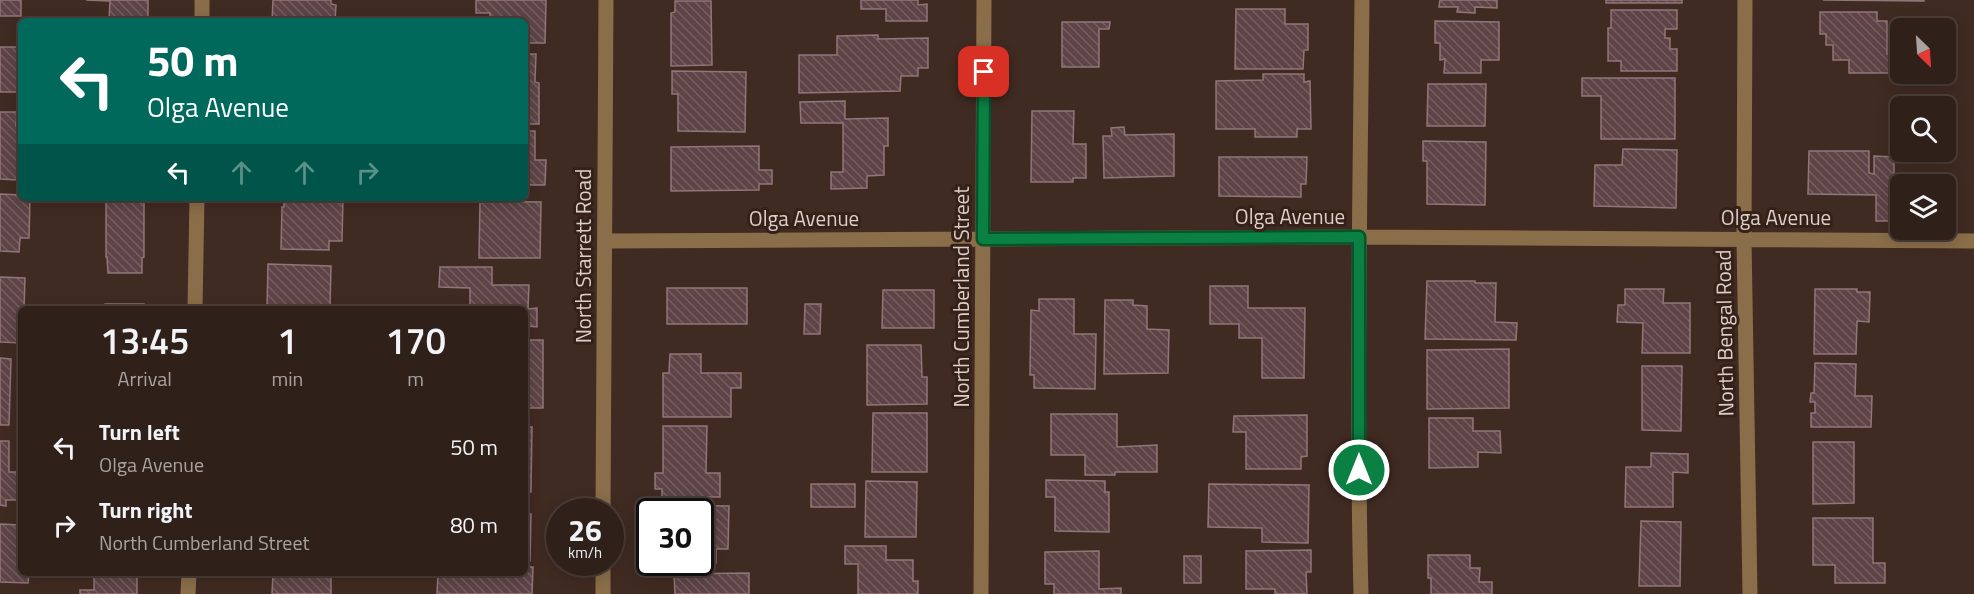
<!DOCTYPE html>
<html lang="en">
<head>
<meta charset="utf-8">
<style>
  :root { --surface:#30201a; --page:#3c2d27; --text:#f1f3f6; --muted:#a8a3a2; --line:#4b3e39 }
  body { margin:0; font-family:"Titillium Web",sans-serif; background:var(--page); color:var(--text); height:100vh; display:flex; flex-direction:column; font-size:22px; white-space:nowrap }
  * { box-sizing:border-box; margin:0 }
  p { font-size:20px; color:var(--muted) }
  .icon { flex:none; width:33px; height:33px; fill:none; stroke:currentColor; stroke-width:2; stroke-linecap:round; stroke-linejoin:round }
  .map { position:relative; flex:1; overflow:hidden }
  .sheet { position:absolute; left:18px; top:306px; width:510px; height:270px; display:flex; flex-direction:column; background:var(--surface); border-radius:9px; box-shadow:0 3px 15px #0003,0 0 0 2px var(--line) }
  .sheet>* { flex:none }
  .banner { position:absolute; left:18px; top:18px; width:510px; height:183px; border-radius:9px; box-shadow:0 3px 15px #0003,0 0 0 2px var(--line); background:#00695c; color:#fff; overflow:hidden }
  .needle { width:39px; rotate:155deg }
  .fabs { position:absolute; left:1890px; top:18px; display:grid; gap:12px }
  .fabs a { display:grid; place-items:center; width:66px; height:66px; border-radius:9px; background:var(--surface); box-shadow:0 3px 15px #0003,0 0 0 2px var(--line); font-size:30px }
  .speed { position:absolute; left:546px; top:498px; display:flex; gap:12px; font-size:30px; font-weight:700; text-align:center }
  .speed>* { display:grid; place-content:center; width:78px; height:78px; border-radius:50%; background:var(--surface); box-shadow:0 3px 15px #0003,0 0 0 2px var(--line); line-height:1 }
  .speed small { font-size:15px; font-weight:400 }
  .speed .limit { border:3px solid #111; border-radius:9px; background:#fff; color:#111 }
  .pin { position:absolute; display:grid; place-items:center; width:51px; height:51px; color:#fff; margin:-26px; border-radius:12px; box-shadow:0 3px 9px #0006 }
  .me { position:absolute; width:66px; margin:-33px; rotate:0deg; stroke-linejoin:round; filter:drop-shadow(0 0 4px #0008) }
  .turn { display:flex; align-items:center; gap:21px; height:126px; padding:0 30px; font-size:27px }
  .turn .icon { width:78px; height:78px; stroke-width:2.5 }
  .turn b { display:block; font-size:42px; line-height:51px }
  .lanes { display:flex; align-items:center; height:57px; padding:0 30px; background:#0003; justify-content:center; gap:30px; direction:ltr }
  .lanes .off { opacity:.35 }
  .eta { display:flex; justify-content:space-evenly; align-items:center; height:102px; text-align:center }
  .eta b { font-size:36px; font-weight:600; line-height:42px }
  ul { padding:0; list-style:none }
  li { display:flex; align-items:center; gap:18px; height:78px; padding:0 30px }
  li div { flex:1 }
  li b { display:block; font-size:22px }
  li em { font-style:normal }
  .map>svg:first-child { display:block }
  .building { fill:url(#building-back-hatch); stroke:#927579; stroke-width:1.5 }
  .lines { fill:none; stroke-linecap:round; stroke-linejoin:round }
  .minor { stroke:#8a6e49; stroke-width:15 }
  .route-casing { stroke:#07532c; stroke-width:15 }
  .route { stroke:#0b8043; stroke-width:10 }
  .labels { text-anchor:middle; stroke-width:6; stroke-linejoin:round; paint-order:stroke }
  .street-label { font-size:21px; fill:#dccec8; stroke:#362119 }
</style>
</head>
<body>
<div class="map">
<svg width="1974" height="594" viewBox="0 0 1974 594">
  <defs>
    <pattern id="building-back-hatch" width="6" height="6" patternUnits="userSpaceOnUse" patternTransform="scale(1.5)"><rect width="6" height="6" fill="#5e4447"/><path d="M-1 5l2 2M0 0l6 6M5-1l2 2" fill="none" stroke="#745e60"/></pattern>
  </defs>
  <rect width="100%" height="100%" fill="#402b22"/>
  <path class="building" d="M 0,0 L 21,0 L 21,16 L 0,16 Z
    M 86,0 L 148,0 L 148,21 L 109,20 L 110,1 Z
    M 273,0 L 331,0 L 331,4 L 336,5 L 335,21 L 272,21 Z
    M 476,0 L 546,0 L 545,43 L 525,43 L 525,21 L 490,21 L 490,13 L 476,13 Z
    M 861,0 L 918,0 L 918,5 L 927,4 L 927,21 L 886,21 L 886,9 L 861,9 Z
    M 1440,0 L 1497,0 L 1497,8 L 1475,7 L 1475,13 L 1457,12 L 1458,7 L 1439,7 Z
    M 1606,0 L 1682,0 L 1682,3 L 1606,3 Z
    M 1823,0 L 1924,0 L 1924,1 Z
    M 675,1 L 711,1 L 712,65 L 671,66 L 671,13 L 675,12 Z
    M 1236,9 L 1285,9 L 1285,24 L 1308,24 L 1308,50 L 1304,50 L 1303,69 L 1235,69 Z
    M 1611,10 L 1677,10 L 1677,29 L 1665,29 L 1665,38 L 1670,38 L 1670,49 L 1677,49 L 1677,71 L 1621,71 L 1621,61 L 1608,61 L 1608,28 L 1611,28 Z
    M 1820,12 L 1877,12 L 1877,21 L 1887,21 L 1887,54 L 1900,54 L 1900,73 L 1849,73 L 1849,60 L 1833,60 L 1833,45 L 1826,45 L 1826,34 L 1820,34 Z
    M 1435,21 L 1499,22 L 1499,60 L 1481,60 L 1481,73 L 1444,73 L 1445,59 L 1440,60 L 1440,43 L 1435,43 Z
    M 1062,22 L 1110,22 L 1109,29 L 1099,29 L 1099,67 L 1062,67 Z
    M 878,35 L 878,39 L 928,38 L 928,68 L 918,68 L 918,76 L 901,76 L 900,91 L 799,93 L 799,55 L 837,55 L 837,36 Z
    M 0,47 L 21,47 L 21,92 L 0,92 Z
    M 525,54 L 536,54 L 535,82 L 539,83 L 539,124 L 525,124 Z
    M 672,71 L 746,72 L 745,132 L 678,131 L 678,94 L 672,94 Z
    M 1263,74 L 1304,74 L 1304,82 L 1310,81 L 1311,129 L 1297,129 L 1297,137 L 1255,137 L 1255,129 L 1216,129 L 1216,81 L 1263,80 Z
    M 1582,78 L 1675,78 L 1675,139 L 1601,139 L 1601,96 L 1582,96 Z
    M 1428,84 L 1486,84 L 1485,126 L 1427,126 Z
    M 845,101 L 845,119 L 888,118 L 888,146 L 884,146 L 884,175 L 867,176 L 867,188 L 831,189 L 831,172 L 843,172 L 843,123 L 801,123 L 800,102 Z
    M 1032,111 L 1074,111 L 1073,144 L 1086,144 L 1086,178 L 1073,178 L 1073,182 L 1031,182 Z
    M 0,112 L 17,112 L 16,126 L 21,126 L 21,165 L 17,165 L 17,180 L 0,179 Z
    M 1124,127 L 1125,135 L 1174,134 L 1174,176 L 1104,178 L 1103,136 L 1112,136 L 1111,128 Z
    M 525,131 L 535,131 L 535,160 L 546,160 L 545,185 L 525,185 Z
    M 1423,141 L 1486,142 L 1485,205 L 1427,204 L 1427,161 L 1423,161 Z
    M 759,146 L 759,170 L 772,170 L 772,184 L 759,184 L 759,190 L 671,191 L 671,147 Z
    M 1623,149 L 1677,150 L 1676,208 L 1594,206 L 1595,165 L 1622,165 Z
    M 1809,151 L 1869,151 L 1869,173 L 1874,174 L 1874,156 L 1894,157 L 1894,196 L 1892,196 L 1891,221 L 1876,221 L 1876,195 L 1808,194 Z
    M 1219,157 L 1307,157 L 1306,184 L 1301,184 L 1301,197 L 1219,196 Z
    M 0,194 L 21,195 L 21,198 L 30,198 L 29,238 L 20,238 L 19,252 L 0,251 Z
    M 106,198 L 144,198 L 144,257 L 142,258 L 142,273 L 108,273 L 107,257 L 106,257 Z
    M 284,198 L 343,198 L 342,241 L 329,241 L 329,250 L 281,249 L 282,207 L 284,207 Z
    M 480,201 L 541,202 L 540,258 L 479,258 Z
    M 268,264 L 331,266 L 330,309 L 267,309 Z
    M 440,267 L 492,267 L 492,285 L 529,285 L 528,309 L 537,308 L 537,327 L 527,326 L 527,330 L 525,330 L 525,309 L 470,309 L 470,288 L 439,287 Z
    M 0,277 L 25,278 L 24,309 L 21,309 L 21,343 L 0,342 Z
    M 1427,281 L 1475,281 L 1475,283 L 1496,283 L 1495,322 L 1517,323 L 1516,340 L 1425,339 Z
    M 1210,286 L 1248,286 L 1248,308 L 1305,308 L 1304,378 L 1262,378 L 1262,338 L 1239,338 L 1239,324 L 1210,324 Z
    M 667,288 L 747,288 L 747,324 L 667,324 Z
    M 1625,289 L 1664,289 L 1663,303 L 1690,303 L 1690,353 L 1642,353 L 1643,323 L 1617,322 L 1618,305 L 1625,305 Z
    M 1815,289 L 1857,289 L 1857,292 L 1870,292 L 1869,322 L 1857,321 L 1856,354 L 1814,354 Z
    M 883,290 L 934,290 L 934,328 L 882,328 Z
    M 1039,299 L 1074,299 L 1074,334 L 1096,334 L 1095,389 L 1034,388 L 1034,375 L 1030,375 L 1031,310 L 1039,311 Z
    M 1105,300 L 1133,300 L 1133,305 L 1147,306 L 1147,329 L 1169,330 L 1168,373 L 1104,374 Z
    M 105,304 L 144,304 L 144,309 L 104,309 Z
    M 805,304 L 821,304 L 820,334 L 804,334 Z
    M 525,340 L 543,340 L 543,408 L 525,408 Z
    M 867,345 L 921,345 L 922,377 L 927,377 L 927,404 L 867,405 Z
    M 1509,349 L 1509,408 L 1427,409 L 1427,350 Z
    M 670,354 L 701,354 L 701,373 L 741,373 L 741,388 L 731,388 L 731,417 L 663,417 L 663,373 L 669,373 Z
    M 0,358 L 11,359 L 9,425 L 0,425 Z
    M 1815,363 L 1856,364 L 1855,396 L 1872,396 L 1871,427 L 1811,427 L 1811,413 L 1815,413 L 1815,402 L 1810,402 L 1811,393 L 1814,393 Z
    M 1642,366 L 1682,366 L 1681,431 L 1642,430 Z
    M 873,413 L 927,413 L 927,472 L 872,472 Z
    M 1051,414 L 1117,414 L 1117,447 L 1157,445 L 1157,472 L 1115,472 L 1115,475 L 1085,475 L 1085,455 L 1051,455 Z
    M 1307,415 L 1307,456 L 1301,457 L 1301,469 L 1246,469 L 1246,432 L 1233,432 L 1234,416 Z
    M 1429,418 L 1473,418 L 1473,431 L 1500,431 L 1501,453 L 1478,452 L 1478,467 L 1429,468 Z
    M 663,426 L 707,426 L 706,473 L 720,473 L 720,497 L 662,497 L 662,489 L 655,489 L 655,473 L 663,473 Z
    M 525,427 L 532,427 L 531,492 L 525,492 Z
    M 0,441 L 9,441 L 9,472 L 21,472 L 21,500 L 6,500 L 6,506 L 0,505 Z
    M 1813,442 L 1854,442 L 1854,503 L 1813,504 Z
    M 1651,453 L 1688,454 L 1688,473 L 1673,472 L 1673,507 L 1625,507 L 1626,467 L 1651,467 Z
    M 1046,480 L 1105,481 L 1105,492 L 1109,492 L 1109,532 L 1055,531 L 1055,497 L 1046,497 Z
    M 866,481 L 917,482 L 916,537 L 865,537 Z
    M 811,484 L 855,484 L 855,507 L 811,507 Z
    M 1209,484 L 1309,485 L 1308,543 L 1262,542 L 1262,528 L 1208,527 Z
    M 664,505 L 729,506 L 728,549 L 716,549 L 716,563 L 660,563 L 700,562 L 700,512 L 664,512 Z
    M 525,514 L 531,514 L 530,561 L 525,561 Z
    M 1813,518 L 1873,518 L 1873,563 L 1885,563 L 1885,583 L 1835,583 L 1835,565 L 1813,565 Z
    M 1641,521 L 1681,522 L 1680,586 L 1639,586 Z
    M 0,524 L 21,525 L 21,573 L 29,573 L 28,583 L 0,582 Z
    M 845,546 L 886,546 L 886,560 L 913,560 L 913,581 L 918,581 L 918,594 L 858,594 L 858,564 L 845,564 Z
    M 1311,550 L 1311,572 L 1306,572 L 1307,594 L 1275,594 L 1275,589 L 1246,589 L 1246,551 Z
    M 1099,551 L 1099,589 L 1121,588 L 1121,594 L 1054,594 L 1054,584 L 1045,584 L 1045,552 Z
    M 1428,555 L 1470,555 L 1470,568 L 1480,568 L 1479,582 L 1492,582 L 1492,594 L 1431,594 L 1431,578 L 1428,578 Z
    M 1184,556 L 1201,556 L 1201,583 L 1184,583 Z
    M 525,567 L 533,567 L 532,594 L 437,594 L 438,573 L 525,573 Z
    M 94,573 L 137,573 L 137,594 L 80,594 L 80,590 L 94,590 Z
    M 273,573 L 331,573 L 331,594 L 272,594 Z
    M 749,573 L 749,594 L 675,594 L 674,574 Z"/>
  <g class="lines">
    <path class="minor" d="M 1745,0 L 1744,239 L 1750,594
      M 202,21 L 202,0
      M 606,241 L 1359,237 L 1974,241
      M 195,309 L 197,198
      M 603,512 L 606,0
      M 188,594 L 189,573
      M 603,594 L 603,562
      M 981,594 L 984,0
      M 1361,594 C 1356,396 1360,198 1362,0"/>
  </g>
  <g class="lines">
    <g class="route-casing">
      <path id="route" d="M 984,72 L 983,239 L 1359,237 L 1359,470"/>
    </g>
    <use href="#route" class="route"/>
  </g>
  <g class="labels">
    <g class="street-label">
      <text x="1290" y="224">Olga Avenue</text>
      <text x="1776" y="225">Olga Avenue</text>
      <text x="804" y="226">Olga Avenue</text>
      <text transform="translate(584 256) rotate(-90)" y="7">North Starrett Road</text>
      <text transform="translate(962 297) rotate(-90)" y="7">North Cumberland Street</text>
      <text transform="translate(1725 333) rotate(-91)" y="7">North Bengal Road</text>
    </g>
  </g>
</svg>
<div class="fabs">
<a><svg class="needle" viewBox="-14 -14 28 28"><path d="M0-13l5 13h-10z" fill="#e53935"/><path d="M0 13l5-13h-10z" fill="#a8a3a2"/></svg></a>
<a><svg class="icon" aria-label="search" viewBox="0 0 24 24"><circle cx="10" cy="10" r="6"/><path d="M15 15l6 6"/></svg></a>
<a><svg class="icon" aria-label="layers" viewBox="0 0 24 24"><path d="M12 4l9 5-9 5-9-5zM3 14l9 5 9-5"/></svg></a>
</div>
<div class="speed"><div>26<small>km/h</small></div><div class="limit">30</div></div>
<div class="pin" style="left:984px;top:72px;background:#d93025"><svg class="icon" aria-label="arrive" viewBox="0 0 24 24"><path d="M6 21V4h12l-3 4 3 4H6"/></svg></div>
<svg class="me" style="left:1359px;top:470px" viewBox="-20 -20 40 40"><circle r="17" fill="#0b8043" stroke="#fff" stroke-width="3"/><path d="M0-11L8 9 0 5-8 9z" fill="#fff"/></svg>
<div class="banner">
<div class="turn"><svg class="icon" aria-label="left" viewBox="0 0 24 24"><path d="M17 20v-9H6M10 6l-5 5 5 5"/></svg><div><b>50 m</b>Olga Avenue</div></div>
<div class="lanes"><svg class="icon" aria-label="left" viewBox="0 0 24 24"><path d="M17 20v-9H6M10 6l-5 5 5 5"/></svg><svg class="icon off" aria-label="ahead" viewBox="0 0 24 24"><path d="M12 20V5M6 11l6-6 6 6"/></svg><svg class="icon off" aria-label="ahead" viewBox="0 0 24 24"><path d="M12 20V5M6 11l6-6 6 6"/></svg><svg class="icon off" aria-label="right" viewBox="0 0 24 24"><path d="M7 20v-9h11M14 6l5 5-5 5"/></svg></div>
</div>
<section class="sheet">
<div class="eta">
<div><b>13:45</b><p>Arrival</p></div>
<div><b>1</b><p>min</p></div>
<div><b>170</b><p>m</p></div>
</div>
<ul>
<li><svg class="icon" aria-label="left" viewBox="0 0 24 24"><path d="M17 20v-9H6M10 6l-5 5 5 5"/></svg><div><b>Turn left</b><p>Olga Avenue</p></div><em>50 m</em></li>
<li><svg class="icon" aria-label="right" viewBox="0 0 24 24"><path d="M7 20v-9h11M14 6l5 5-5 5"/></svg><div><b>Turn right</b><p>North Cumberland Street</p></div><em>80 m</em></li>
</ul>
</section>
</div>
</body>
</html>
